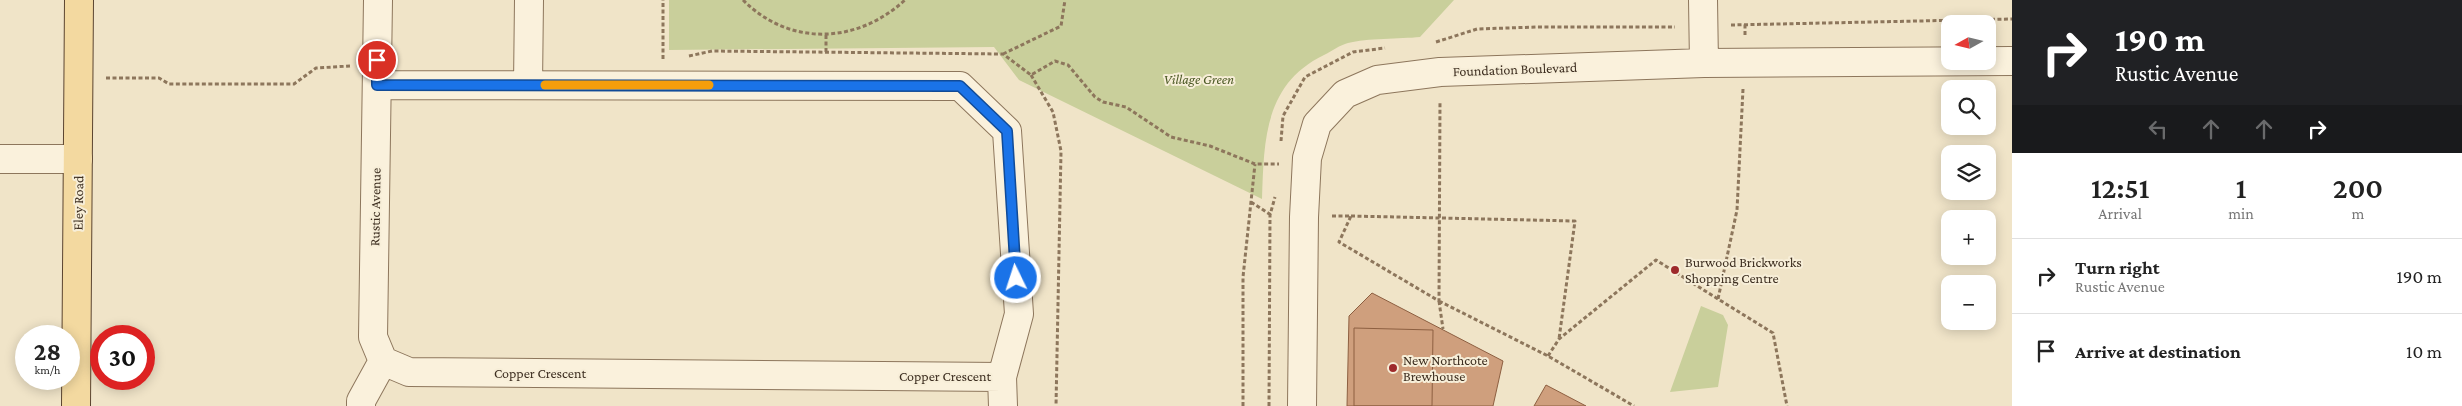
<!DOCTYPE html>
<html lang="en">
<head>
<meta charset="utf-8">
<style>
  :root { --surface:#fff; --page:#f2f2f2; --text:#222; --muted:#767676; --line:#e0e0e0 }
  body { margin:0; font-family:"Crimson Pro",serif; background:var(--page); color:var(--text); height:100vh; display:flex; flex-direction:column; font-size:19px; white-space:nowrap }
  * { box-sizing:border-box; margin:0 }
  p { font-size:16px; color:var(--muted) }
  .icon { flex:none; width:28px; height:28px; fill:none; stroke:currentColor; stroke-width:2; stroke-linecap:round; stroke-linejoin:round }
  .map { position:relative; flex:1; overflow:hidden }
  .side { display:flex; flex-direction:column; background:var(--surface); width:450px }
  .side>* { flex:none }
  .top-card { background:#202124; color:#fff; overflow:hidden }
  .needle { width:32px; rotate:262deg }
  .fabs { position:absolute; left:1941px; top:15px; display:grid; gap:10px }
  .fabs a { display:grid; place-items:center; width:55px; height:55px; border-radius:10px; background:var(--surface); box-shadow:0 2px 12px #0003; font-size:25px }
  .speed { position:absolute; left:15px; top:325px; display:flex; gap:10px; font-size:25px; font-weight:700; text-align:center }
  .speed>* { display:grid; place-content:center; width:65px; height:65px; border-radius:50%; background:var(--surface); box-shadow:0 2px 12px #0003; line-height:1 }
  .speed small { font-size:12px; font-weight:400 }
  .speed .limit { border:8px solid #d22; background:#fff; color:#111 }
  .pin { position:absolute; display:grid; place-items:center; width:42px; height:42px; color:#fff; margin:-21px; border:2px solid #fff; border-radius:50%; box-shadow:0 1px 5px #0007 }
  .me { position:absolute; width:55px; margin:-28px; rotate:356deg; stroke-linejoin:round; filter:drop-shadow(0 0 4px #0008) }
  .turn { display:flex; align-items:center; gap:18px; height:105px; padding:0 20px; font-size:22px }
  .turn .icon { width:65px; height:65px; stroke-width:2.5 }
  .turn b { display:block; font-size:35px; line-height:42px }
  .lanes { display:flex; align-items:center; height:48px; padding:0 20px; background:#0003; justify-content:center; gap:25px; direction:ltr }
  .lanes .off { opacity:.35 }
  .eta { display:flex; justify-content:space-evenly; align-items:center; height:85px; text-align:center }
  .eta b { font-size:30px; font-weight:600; line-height:35px }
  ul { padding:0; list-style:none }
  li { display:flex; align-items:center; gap:15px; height:75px; padding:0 20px; border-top:1px solid var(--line) }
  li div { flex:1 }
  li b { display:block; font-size:19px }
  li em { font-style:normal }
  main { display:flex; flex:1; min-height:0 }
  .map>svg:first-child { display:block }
  .green { fill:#c9cf9b }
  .building { fill:#cf9f7d; stroke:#8d5f41 }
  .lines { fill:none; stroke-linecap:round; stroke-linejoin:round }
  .minor-casing { stroke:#8d765c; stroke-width:30 }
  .major-casing { stroke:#5b4430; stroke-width:30 }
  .path { stroke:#8d765c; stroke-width:3; stroke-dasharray:4 2.5; stroke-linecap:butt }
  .minor { stroke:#faf1dc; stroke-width:28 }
  .major { stroke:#f3d9a0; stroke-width:28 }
  .route-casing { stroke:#114b97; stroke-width:12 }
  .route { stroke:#1a73e8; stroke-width:9 }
  .slow { stroke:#f59e0b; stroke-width:9 }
  .poi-dot { fill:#9e2a2b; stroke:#f7eed8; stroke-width:2 }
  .labels { text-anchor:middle; stroke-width:4; stroke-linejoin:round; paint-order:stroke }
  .street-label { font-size:14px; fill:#3d2e20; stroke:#f7eed8 }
  .park-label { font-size:14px; font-style:italic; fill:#4d5a26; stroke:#f7eed8 }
  .poi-label { font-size:14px; fill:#3d2e20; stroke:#f7eed8; text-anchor:start }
</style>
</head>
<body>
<main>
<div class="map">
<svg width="2012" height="406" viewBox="0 0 2012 406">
  <rect width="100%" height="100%" fill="#f0e4c8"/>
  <path class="green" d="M 669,0 L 1454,0 L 1420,37 C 1400,39 1367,38 1348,43 C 1340,45 1332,51 1324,55 C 1264,84 1264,141 1262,199 L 1019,80 L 994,47 L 669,50 Z
    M 1701,306 L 1723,315 L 1728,325 L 1718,387 L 1670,392 Z"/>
  <path class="building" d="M 1372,293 L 1503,361 L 1493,406 L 1347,406 L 1349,316 Z
    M 1354,328 L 1433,330 L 1432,406 L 1354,406 Z
    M 1546,385 L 1586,406 L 1534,406 Z"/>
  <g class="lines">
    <g class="minor-casing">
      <path id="minor" d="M 1703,0 L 1704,63
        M 377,85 L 960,86 L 1007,131 L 1019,314 L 1002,377 L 409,372 L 383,361
        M 528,85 L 529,0
        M 0,159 L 78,159
        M 1002,377 L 1003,406
        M 361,406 L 361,401 L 383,361 L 373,337 L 378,0
        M 1302,406 L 1304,217 L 1307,158 L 1317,124 L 1345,94 L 1377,80 L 1440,72 L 1704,63 L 2012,61"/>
    </g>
    <g class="major-casing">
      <path id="major" d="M 76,406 L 79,0"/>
    </g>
    <path class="path" d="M 743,0 C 790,47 857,44 905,0
      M 1731,25 L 2012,19
      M 1745,35 L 1745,23
      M 1436,42 L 1477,29 L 1537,27 L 1675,27
      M 826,52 L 826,35
      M 1003,54 L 1061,26 L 1065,0
      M 689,56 L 712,51 L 1003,54 L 1031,75 L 1055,61 L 1068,65 L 1095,97 L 1103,102 L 1126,107 L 1171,137 L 1210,146 L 1255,164 L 1279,164
      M 663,59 L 663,0
      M 1031,75 L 1053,112 L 1061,151 L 1056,406
      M 106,78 L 159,78 L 169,84 L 294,84 L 316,68 L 350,66
      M 1743,89 L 1737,210 L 1718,299 L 1773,333 L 1787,406
      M 1281,141 L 1283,116 L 1305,77 L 1353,52 L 1385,48
      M 1251,202 L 1271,215
      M 1332,216 L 1351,216 L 1339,242 L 1439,301 L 1440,101
      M 1351,216 L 1575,221 L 1559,339
      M 1439,301 L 1548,356 L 1634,406
      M 1439,301 L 1443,329
      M 1548,356 L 1559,339 L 1656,260 L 1718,299
      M 1243,406 L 1243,277 L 1255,164
      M 1269,406 L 1270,215 L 1275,197"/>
    <use href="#minor" class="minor"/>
    <use href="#major" class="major"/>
  </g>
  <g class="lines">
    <g class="route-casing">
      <path id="route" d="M 377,60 L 377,85 L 960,86 L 1007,131 L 1016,278"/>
    </g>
    <use href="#route" class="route"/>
    <path class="slow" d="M 545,85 L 709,85"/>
  </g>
  <g class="poi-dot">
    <circle cx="1675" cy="270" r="5"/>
    <circle cx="1393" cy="368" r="5"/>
  </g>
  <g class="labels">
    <g class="street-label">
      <text transform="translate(1515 69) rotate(-2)" y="5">Foundation Boulevard</text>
      <text transform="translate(78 203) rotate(-89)" y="5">Eley Road</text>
      <text transform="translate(375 207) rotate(-89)" y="5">Rustic Avenue</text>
      <text x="540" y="378">Copper Crescent</text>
      <text x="945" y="381">Copper Crescent</text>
    </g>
    <g class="park-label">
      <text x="1199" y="84">Village Green</text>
    </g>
    <g class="poi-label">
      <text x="1685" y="267">Burwood Brickworks<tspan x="1685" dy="16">Shopping Centre</tspan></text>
      <text x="1403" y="365">New Northcote<tspan x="1403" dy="16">Brewhouse</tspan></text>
    </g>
  </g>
</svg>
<div class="fabs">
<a><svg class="needle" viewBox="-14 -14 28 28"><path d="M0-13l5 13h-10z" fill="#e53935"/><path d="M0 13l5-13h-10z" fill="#767676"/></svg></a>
<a><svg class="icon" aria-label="search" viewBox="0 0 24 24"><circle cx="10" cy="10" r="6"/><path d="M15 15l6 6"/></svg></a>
<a><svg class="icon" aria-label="layers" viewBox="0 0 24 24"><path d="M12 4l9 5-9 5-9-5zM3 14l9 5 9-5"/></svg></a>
<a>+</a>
<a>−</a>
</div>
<div class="speed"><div>28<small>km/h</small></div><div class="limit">30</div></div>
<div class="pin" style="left:377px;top:60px;background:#d93025"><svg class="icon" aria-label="arrive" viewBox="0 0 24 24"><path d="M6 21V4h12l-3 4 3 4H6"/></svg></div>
<svg class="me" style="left:1016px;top:278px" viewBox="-20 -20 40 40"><circle r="17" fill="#1a73e8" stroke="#fff" stroke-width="3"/><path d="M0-11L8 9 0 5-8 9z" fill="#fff"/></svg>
</div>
<section class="side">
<div class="top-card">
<div class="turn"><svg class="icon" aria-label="right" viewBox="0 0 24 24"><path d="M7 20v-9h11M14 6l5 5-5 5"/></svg><div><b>190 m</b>Rustic Avenue</div></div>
<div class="lanes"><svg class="icon off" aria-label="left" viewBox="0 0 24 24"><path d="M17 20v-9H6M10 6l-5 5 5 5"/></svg><svg class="icon off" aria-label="ahead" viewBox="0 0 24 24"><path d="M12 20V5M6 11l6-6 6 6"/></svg><svg class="icon off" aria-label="ahead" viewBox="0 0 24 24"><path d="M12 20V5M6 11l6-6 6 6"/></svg><svg class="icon" aria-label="right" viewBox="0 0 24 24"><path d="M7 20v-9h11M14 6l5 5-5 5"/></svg></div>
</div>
<div class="eta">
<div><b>12:51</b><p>Arrival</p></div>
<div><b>1</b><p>min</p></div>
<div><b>200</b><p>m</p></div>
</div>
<ul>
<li><svg class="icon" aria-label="right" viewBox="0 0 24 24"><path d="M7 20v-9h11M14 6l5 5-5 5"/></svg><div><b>Turn right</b><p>Rustic Avenue</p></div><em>190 m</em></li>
<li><svg class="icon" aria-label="arrive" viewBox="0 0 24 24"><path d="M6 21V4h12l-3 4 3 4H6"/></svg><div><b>Arrive at destination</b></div><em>10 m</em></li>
</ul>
</section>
</main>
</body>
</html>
